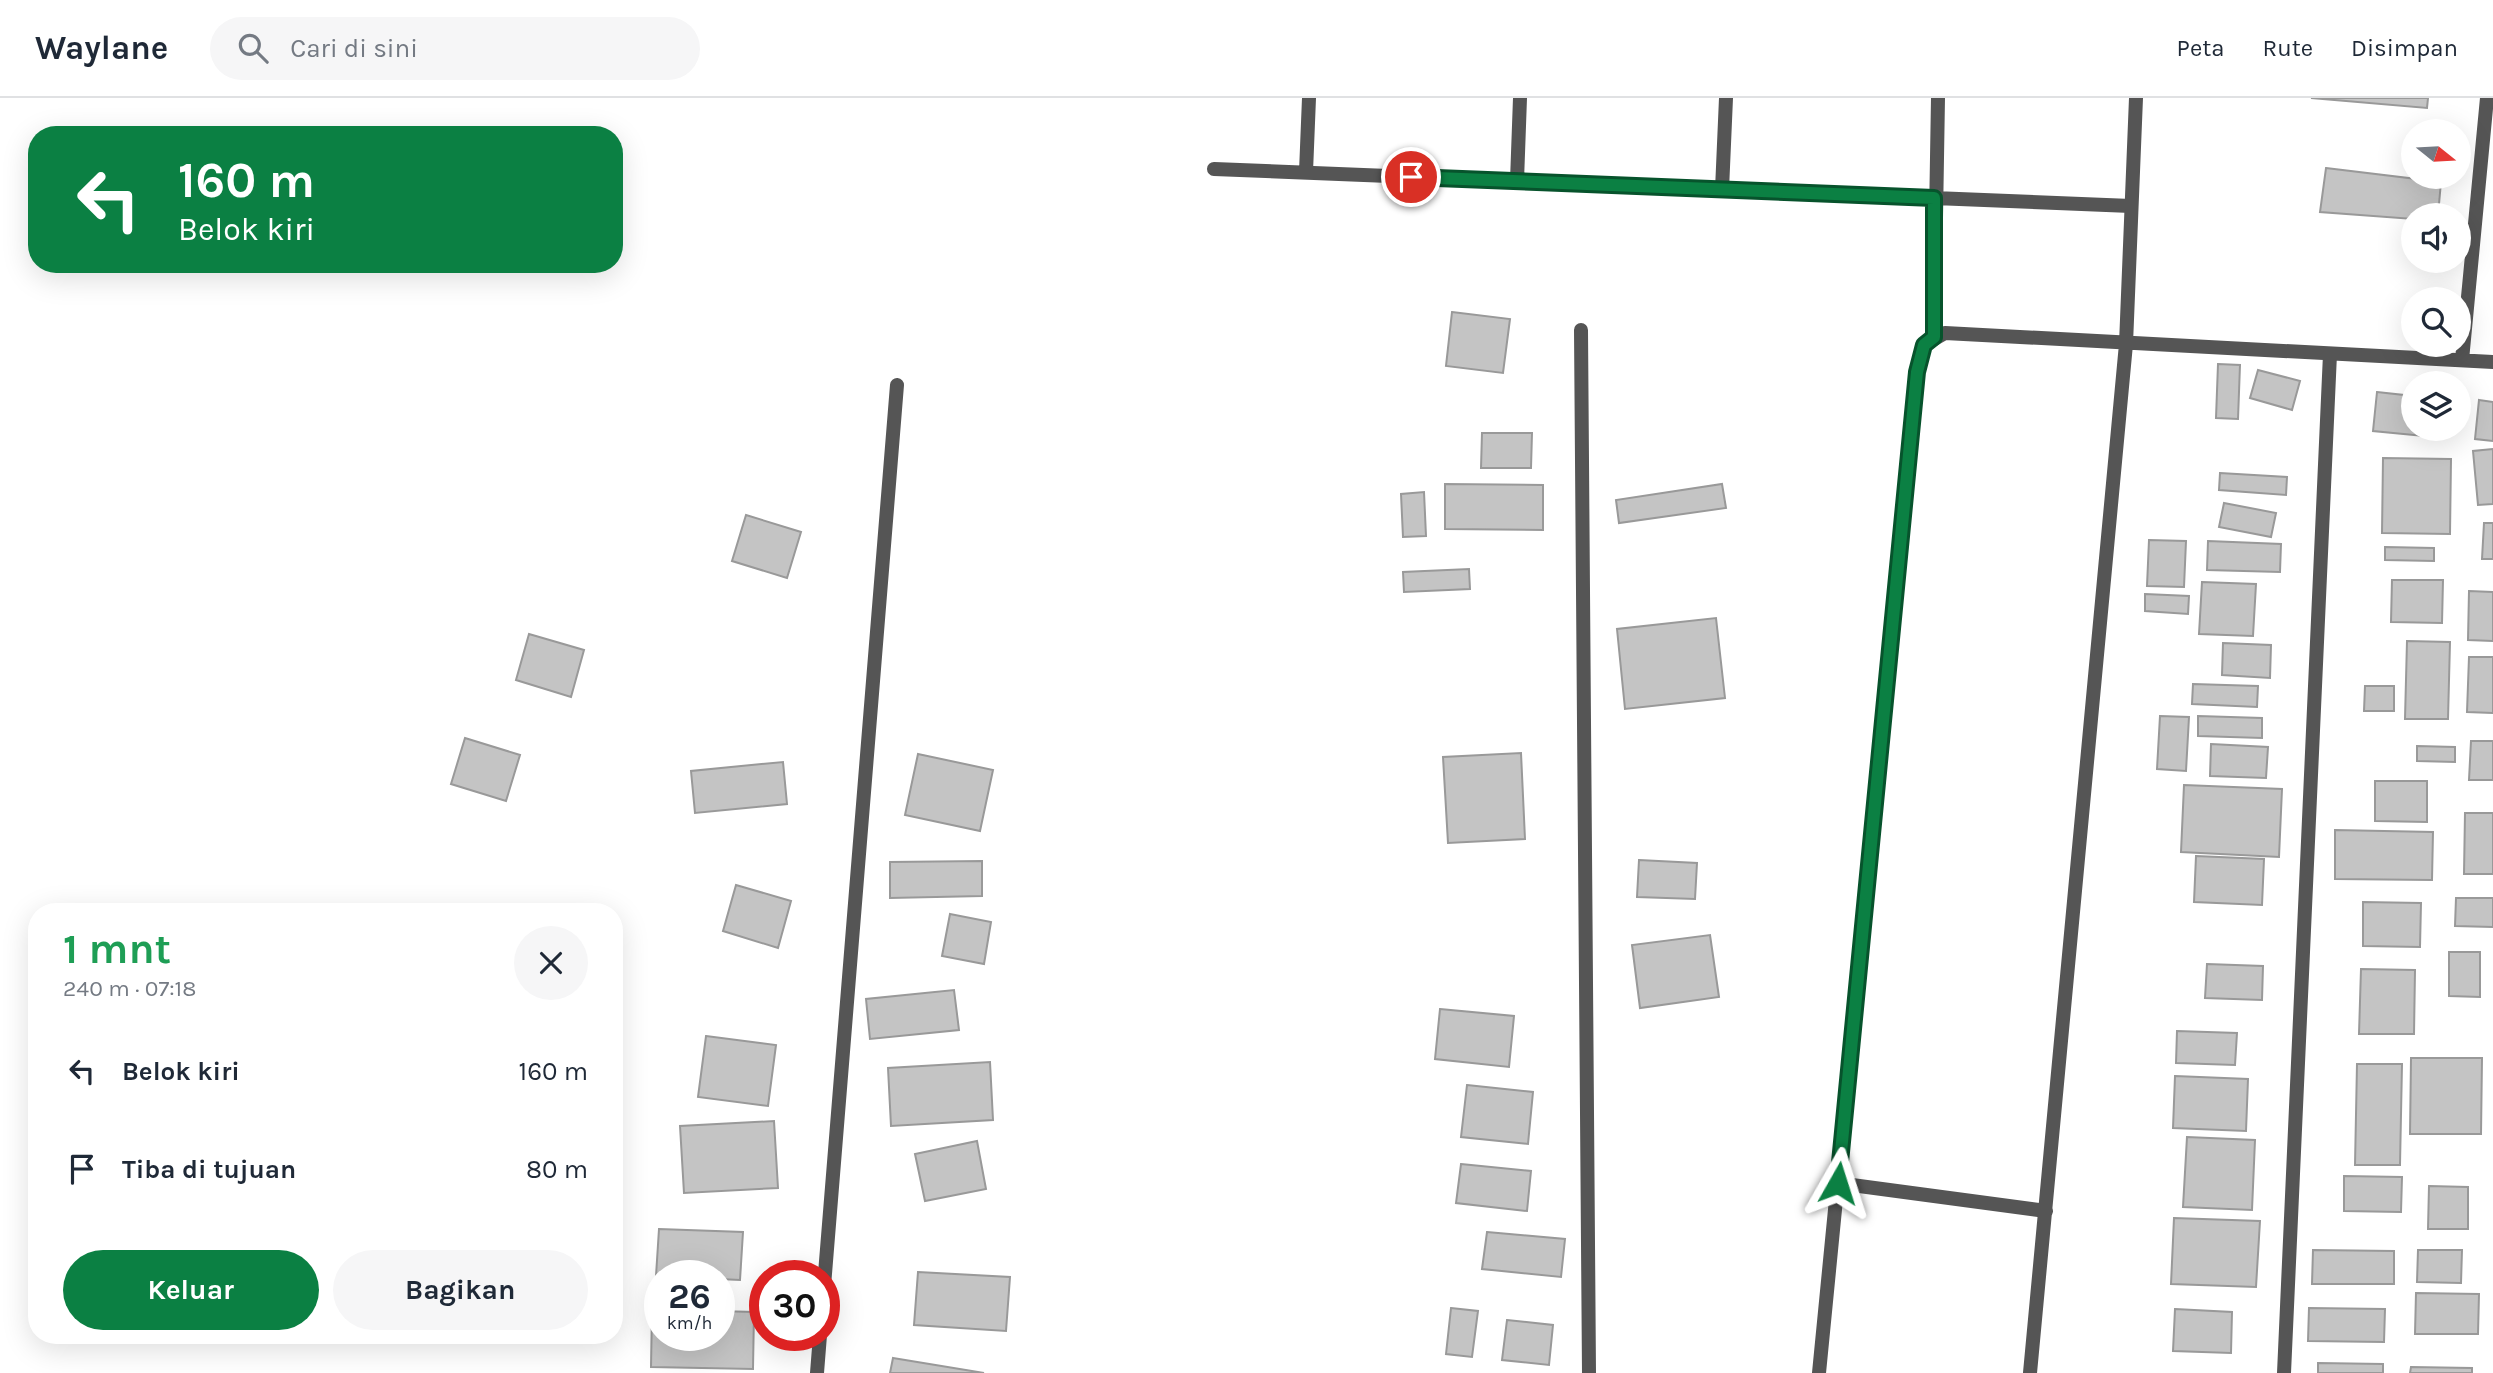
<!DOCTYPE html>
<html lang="id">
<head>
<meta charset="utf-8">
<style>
  :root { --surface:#fff; --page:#f6f6f7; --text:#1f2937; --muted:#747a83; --line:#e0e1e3; --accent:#0b8043 }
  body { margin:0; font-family:Karla,sans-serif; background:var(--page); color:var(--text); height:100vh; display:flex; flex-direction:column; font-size:26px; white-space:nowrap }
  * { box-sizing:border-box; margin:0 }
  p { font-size:23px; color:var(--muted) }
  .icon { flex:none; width:38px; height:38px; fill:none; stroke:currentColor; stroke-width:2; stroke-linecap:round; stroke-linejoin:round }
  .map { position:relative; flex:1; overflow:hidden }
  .sheet { position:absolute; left:28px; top:805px; width:595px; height:441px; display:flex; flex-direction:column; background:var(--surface); border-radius:28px; box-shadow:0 7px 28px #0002 }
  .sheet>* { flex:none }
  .hud { position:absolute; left:28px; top:28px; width:595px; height:147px; border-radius:28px; box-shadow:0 7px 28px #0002; background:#0b8043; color:#fff; overflow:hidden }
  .needle { width:46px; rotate:108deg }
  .tools { position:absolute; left:2401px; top:21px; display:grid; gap:14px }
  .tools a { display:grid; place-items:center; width:70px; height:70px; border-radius:50%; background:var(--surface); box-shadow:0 7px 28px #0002; font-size:35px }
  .speed { position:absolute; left:644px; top:1162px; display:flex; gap:14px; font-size:35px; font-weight:700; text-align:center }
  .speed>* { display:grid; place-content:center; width:91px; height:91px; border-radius:50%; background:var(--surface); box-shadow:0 7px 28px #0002; line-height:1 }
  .speed small { font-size:18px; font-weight:400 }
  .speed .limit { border:10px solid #d22; background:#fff; color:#111 }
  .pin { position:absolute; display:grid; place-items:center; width:60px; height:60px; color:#fff; margin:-30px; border:4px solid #fff; border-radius:50%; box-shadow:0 2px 7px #0007 }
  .me { position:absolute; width:77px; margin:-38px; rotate:6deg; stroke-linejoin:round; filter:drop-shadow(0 0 5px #0008) }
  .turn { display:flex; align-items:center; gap:24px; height:147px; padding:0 35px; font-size:32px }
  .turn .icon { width:91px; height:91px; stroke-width:2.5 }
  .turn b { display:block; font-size:49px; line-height:60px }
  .round { display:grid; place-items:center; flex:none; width:74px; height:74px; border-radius:37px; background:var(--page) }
  .head { display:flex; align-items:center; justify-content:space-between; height:119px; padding:0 35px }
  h1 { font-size:42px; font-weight:700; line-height:52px; color:#1e9e55 }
  .primary-button { display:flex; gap:14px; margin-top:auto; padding:14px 35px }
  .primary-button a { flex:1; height:80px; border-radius:42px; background:var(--accent); color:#fff; font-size:28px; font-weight:700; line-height:80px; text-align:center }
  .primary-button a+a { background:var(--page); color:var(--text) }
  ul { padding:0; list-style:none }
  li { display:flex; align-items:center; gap:21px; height:98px; padding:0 35px }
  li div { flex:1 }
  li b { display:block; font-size:26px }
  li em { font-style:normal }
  header { display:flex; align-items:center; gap:42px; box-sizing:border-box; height:98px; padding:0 35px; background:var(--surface); border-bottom:2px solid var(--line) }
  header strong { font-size:33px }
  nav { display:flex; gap:38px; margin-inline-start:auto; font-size:24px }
  .search { width:490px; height:63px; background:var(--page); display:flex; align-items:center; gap:18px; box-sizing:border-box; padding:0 24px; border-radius:38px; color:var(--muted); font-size:26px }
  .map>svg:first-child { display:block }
  .building { fill:#c4c4c4; stroke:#999; stroke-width:2 }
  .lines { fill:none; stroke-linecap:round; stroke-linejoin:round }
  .minor { stroke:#555; stroke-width:14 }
  .route-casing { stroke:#07532c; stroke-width:18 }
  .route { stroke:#0b8043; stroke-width:12 }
</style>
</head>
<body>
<header>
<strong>Waylane</strong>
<div class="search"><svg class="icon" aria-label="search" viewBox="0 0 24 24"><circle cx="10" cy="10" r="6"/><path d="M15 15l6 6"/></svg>Cari di sini</div>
<nav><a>Peta</a><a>Rute</a><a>Disimpan</a></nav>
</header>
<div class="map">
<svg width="2493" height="1275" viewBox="0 0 2493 1275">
  <rect width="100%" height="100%" fill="#fff"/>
  <path class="building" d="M 2311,0 L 2428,0 L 2427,10 Z
    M 2326,70 L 2441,84 L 2438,117 L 2413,117 L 2413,121 L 2320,114 Z
    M 1452,214 L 1510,221 L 1503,275 L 1446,268 Z
    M 2218,266 L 2240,267 L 2238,321 L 2216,320 Z
    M 2258,272 L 2300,283 L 2292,312 L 2250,300 Z
    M 2377,294 L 2413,298 L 2413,331 L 2435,331 L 2434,339 L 2373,333 Z
    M 2479,302 L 2493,304 L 2493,343 L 2475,341 Z
    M 1482,335 L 1532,335 L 1531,370 L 1481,370 Z
    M 2493,351 L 2493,406 L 2478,407 L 2473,353 Z
    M 2383,360 L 2451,361 L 2450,436 L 2382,435 Z
    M 2220,375 L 2287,379 L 2286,397 L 2219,392 Z
    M 1445,386 L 1543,387 L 1543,432 L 1445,431 Z
    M 1722,386 L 1726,410 L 1619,425 L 1616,402 Z
    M 1424,394 L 1426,438 L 1403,439 L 1401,396 Z
    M 2224,405 L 2276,415 L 2271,439 L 2219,429 Z
    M 746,417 L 801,434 L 787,480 L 732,463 Z
    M 2484,425 L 2493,425 L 2493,461 L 2482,461 Z
    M 2149,442 L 2186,443 L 2184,489 L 2147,488 Z
    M 2208,443 L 2281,446 L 2280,474 L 2207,472 Z
    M 2385,449 L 2434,450 L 2434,463 L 2385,462 Z
    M 1469,471 L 1470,491 L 1404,494 L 1403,474 Z
    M 2392,482 L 2443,482 L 2442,525 L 2391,524 Z
    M 2202,484 L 2256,486 L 2253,538 L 2199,536 Z
    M 2469,493 L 2493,494 L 2493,543 L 2468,542 Z
    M 2145,496 L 2189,498 L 2188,516 L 2145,513 Z
    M 1716,520 L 1725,600 L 1625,611 L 1617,531 Z
    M 529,536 L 584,552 L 571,599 L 516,582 Z
    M 2407,543 L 2450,544 L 2448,621 L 2405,621 Z
    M 2223,545 L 2271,547 L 2270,580 L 2222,577 Z
    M 2469,559 L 2493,559 L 2493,615 L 2467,614 Z
    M 2193,586 L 2258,588 L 2257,609 L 2192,606 Z
    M 2365,588 L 2394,588 L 2394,613 L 2364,613 Z
    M 2160,618 L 2189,619 L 2186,673 L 2157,671 Z
    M 2198,618 L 2262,620 L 2262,640 L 2198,638 Z
    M 465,640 L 520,657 L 506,703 L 451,686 Z
    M 2471,643 L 2493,643 L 2493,682 L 2469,682 Z
    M 2211,646 L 2268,649 L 2266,680 L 2210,678 Z
    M 2417,648 L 2455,649 L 2455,664 L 2417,663 Z
    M 1521,655 L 1525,741 L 1448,745 L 1443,659 Z
    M 918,656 L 993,672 L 980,733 L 905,717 Z
    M 783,664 L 787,706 L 695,715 L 691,673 Z
    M 2375,683 L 2427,683 L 2427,724 L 2375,723 Z
    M 2184,687 L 2282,691 L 2279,759 L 2181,754 Z
    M 2465,715 L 2493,715 L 2493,776 L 2464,776 Z
    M 2335,732 L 2433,734 L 2432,782 L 2335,781 Z
    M 2196,758 L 2264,761 L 2262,807 L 2194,804 Z
    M 1639,762 L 1697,765 L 1695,801 L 1637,799 Z
    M 982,763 L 982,798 L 890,800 L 890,764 Z
    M 736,787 L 791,803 L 778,850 L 723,833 Z
    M 2456,800 L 2493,800 L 2493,829 L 2455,828 Z
    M 2363,804 L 2421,805 L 2420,849 L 2363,848 Z
    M 950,816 L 991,824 L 984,866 L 942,858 Z
    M 1710,837 L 1719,899 L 1640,910 L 1632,847 Z
    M 2449,854 L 2480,854 L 2480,899 L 2449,898 Z
    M 2207,866 L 2263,868 L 2262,902 L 2205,900 Z
    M 2361,871 L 2415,872 L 2414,936 L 2359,936 Z
    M 954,892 L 959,932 L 870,941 L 866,901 Z
    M 1440,911 L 1514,918 L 1509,969 L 1435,961 Z
    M 2177,933 L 2237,935 L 2235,967 L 2176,965 Z
    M 706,938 L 776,947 L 768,1008 L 698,999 Z
    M 2411,960 L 2482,960 L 2481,1036 L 2410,1036 Z
    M 990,964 L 993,1022 L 891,1028 L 888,970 Z
    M 2357,966 L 2402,966 L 2400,1067 L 2355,1067 Z
    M 2175,978 L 2248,981 L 2246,1033 L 2173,1030 Z
    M 1467,987 L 1533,994 L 1528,1046 L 1461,1039 Z
    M 774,1023 L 778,1090 L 684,1095 L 680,1028 Z
    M 2187,1039 L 2255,1042 L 2252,1112 L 2183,1109 Z
    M 977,1043 L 986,1091 L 925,1103 L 915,1056 Z
    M 1461,1066 L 1531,1073 L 1527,1113 L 1456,1105 Z
    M 2344,1078 L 2402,1079 L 2401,1114 L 2344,1113 Z
    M 2429,1088 L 2468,1089 L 2468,1131 L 2428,1131 Z
    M 2174,1120 L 2260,1123 L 2256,1189 L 2171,1186 Z
    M 659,1131 L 743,1134 L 740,1182 L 719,1181 L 719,1178 L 656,1178 Z
    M 1487,1134 L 1565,1141 L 1561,1179 L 1482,1171 Z
    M 2313,1152 L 2394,1153 L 2394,1186 L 2312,1186 Z
    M 2418,1152 L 2462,1152 L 2461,1185 L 2417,1184 Z
    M 918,1174 L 1010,1179 L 1006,1233 L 914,1227 Z
    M 2416,1195 L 2479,1196 L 2478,1236 L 2415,1236 Z
    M 1451,1210 L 1478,1213 L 1472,1259 L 1446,1256 Z
    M 2309,1210 L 2385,1211 L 2384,1244 L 2308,1243 Z
    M 2175,1211 L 2232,1214 L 2231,1255 L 2173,1253 Z
    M 652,1212 L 660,1212 L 660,1237 L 719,1237 L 719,1213 L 754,1214 L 753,1271 L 651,1269 Z
    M 1507,1222 L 1553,1227 L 1549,1267 L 1502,1262 Z
    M 893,1260 L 984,1275 L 890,1275 Z
    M 2318,1265 L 2383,1266 L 2383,1275 L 2318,1275 Z
    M 2411,1269 L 2472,1270 L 2472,1275 L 2410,1275 Z"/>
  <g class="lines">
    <path class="minor" d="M 1214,71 L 2131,108
      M 1306,74 L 1309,0
      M 1517,83 L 1520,0
      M 1722,92 L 1726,0
      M 1581,232 L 1589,1275
      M 1934,239 L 1938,0
      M 2462,262 L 2487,0
      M 1837,1085 L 2046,1113
      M 824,1188 L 897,287
      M 817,1275 L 820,1237
      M 1819,1275 L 1917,274 L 1924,247 L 1945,235 L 2493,264
      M 2030,1275 L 2126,246 L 2136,0
      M 2284,1275 L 2330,256"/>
  </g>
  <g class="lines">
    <g class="route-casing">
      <path id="route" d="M 1411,79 L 1934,100 L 1934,239 L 1924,247 L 1917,274 L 1838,1085"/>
    </g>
    <use href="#route" class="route"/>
  </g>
</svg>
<div class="tools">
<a><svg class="needle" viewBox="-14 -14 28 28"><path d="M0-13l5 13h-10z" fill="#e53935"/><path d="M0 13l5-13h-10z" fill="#747a83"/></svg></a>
<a><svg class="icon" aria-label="sound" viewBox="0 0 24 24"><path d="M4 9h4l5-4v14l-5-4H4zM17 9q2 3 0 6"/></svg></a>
<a><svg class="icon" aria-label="search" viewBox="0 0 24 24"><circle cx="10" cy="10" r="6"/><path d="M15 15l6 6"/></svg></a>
<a><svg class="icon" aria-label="layers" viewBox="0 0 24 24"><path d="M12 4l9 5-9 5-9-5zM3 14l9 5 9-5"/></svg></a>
</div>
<div class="speed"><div>26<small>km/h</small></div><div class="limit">30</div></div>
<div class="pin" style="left:1411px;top:79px;background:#d93025"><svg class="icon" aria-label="arrive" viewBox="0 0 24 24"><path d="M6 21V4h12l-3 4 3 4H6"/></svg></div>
<svg class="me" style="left:1838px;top:1085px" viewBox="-20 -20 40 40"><path d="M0-17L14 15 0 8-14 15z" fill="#0b8043" stroke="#fff" stroke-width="4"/></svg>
<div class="hud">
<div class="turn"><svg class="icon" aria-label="left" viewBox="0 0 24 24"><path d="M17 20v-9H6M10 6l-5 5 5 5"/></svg><div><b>160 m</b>Belok kiri</div></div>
</div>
<section class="sheet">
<div class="head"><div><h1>1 mnt</h1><p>240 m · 07:18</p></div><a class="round"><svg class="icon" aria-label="close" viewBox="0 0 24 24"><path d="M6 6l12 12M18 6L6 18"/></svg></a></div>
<ul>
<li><svg class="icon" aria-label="left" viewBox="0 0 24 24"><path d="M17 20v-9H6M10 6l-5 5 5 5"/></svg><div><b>Belok kiri</b></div><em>160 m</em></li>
<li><svg class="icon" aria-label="arrive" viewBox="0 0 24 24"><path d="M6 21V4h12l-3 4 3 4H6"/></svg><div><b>Tiba di tujuan</b></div><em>80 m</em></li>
</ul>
<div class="primary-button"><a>Keluar</a><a>Bagikan</a></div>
</section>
</div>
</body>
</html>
